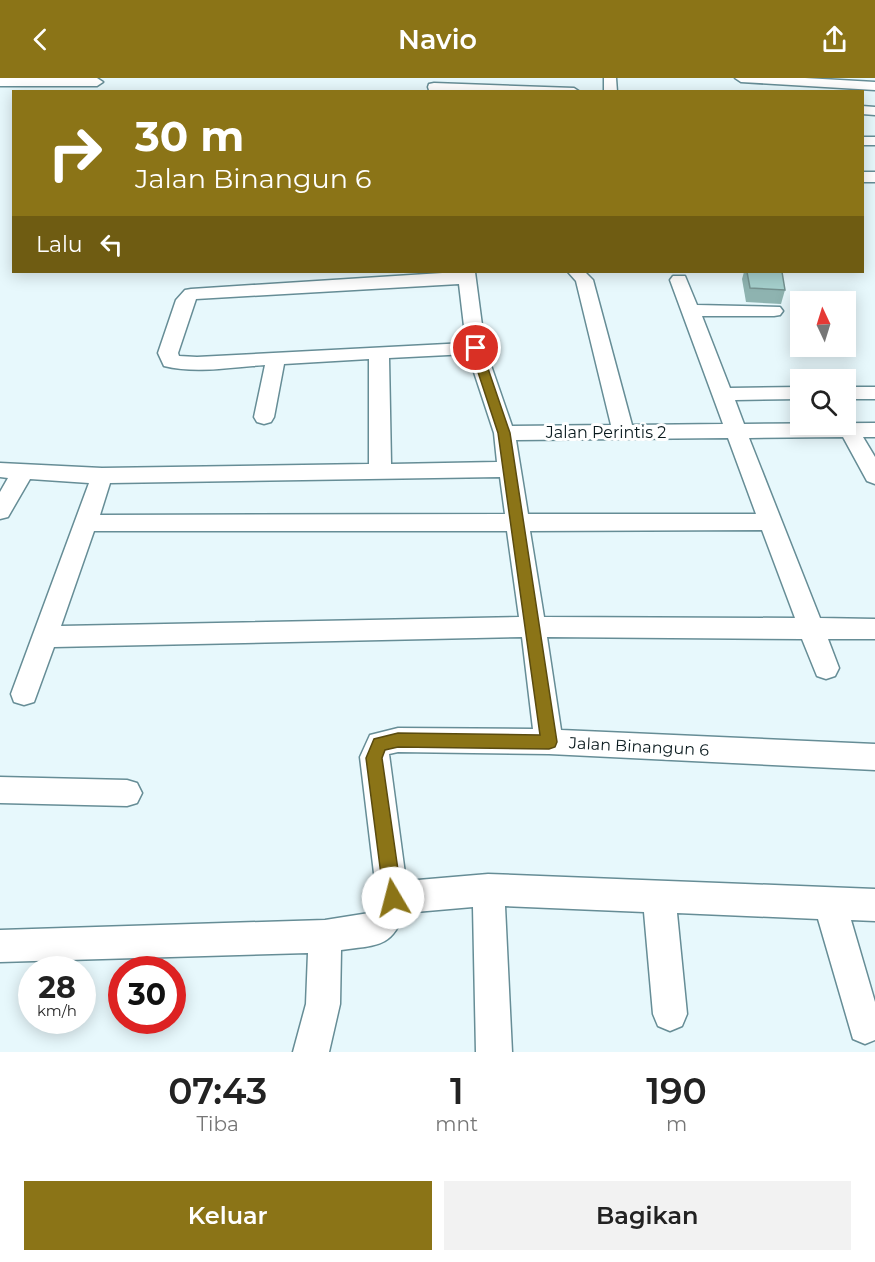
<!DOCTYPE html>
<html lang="id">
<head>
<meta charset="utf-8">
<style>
  :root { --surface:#fff; --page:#f2f2f2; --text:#222; --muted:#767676; --accent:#8b7417 }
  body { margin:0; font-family:Montserrat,sans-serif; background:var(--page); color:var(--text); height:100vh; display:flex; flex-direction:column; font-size:22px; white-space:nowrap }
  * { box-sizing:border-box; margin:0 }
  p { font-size:20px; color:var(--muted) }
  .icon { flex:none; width:33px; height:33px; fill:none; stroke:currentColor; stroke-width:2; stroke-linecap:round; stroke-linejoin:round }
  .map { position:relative; height:974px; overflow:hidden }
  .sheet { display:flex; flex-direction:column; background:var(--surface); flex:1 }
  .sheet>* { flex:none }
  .top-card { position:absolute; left:12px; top:12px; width:852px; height:183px; border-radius:0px; box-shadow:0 3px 15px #0003; background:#8b7417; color:#fff; overflow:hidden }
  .needle { width:39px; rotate:356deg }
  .fabs { position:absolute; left:790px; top:213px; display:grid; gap:12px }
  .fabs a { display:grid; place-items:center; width:66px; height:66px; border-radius:0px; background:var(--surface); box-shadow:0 3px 15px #0003; font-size:30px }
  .speed { position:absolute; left:18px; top:878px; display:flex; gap:12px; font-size:30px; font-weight:700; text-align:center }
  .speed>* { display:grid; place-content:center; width:78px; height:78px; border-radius:50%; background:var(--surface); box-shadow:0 3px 15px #0003; line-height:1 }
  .speed small { font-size:15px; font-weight:400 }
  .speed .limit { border:9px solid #d22; background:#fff; color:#111 }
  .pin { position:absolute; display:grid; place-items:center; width:51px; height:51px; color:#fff; margin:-26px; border:3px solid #fff; border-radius:50%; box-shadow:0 2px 6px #0007 }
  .me { position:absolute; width:66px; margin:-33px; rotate:352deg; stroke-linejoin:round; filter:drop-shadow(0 0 4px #0008) }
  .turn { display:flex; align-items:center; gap:21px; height:126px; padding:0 24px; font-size:27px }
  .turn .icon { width:78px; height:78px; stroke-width:2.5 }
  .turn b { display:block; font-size:42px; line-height:51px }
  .then { display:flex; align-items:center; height:57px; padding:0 24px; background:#0003; gap:12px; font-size:22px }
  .eta { display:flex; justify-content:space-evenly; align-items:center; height:102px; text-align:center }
  .eta b { font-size:36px; font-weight:600; line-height:42px }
  .button { display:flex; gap:12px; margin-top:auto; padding:12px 24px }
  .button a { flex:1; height:69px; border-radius:0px; background:var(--accent); color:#fff; font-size:24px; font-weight:600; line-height:69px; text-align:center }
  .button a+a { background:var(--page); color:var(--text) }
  header { display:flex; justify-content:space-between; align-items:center; height:78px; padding:0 24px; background:var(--accent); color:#fff; font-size:27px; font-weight:600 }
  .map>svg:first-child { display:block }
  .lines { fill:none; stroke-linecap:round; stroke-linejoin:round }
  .minor-casing { stroke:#668d96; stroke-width:3 }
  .minor { fill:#fff; fill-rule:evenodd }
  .wall { fill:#8eb3b0 }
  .building { fill:#a5d0cd; stroke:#749290; stroke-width:1.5 }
  .route { fill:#8b7417; stroke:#5a4b0f; stroke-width:1.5 }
  .labels { text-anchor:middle; stroke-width:6; stroke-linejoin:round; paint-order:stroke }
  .street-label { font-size:16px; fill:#0a1a1e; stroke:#fff }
</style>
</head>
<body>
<header><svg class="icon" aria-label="back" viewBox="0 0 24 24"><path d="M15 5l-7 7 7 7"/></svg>Navio<svg class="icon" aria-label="share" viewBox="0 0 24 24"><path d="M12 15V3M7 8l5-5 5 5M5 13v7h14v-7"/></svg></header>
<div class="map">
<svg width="875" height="974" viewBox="0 0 875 974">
  <rect width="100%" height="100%" fill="#e7f8fc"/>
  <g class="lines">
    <g class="minor-casing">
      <path id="minor" d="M 0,0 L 97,0 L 103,4 L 97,8 L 0,8 Z
        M 604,0 L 616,0 L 617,14 L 604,14 Z
        M 735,0 L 805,0 L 875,4 L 875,12 L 741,4 Z
        M 434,5 L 574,10 L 580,14 L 429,12 L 428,9 L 429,6 Z
        M 862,28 L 875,29 L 875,37 L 862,36 Z
        M 862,59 L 875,59 L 875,67 L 862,67 Z
        M 862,94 L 875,94 L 875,104 L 862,104 Z
        M 458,194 L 475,194 L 485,270 L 512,348 L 611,347 L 576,203 L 568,194 L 585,194 L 593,202 L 632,347 L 723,346 L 670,202 L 673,198 L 685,198 L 697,227 L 780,229 L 783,233 L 780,237 L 774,238 L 702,238 L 730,310 L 801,309 L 801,321 L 735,322 L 744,346 L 875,345 L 875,359 L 863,359 L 875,379 L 875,406 L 867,403 L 843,359 L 749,360 L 820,540 L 875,541 L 875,561 L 828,561 L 839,590 L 835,598 L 826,601 L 817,598 L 802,561 L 547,559 L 561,652 L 875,666 L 875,692 L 549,676 L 398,674 L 389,676 L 406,803 L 488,796 L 875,811 L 875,843 L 851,842 L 875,924 L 875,962 L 865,966 L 853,961 L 818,841 L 677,835 L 687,936 L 682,948 L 670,953 L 658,948 L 653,936 L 644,834 L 505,828 L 512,974 L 476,974 L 473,829 L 404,835 C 392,871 374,867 341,872 L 340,926 L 329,974 L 293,974 L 306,926 L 308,875 L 0,884 L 0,852 L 325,842 L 369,835 L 377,820 L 360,679 L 370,657 L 398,650 L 533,651 L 522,559 L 54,569 L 34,624 L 24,627 L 14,624 L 11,616 L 89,405 L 30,401 L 8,439 L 0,441 L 0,414 L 8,400 L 0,399 L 0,385 L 102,390 L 369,386 L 369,281 L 284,286 L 274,339 L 271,344 L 264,346 L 257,344 L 254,339 L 265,287 C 233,289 196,296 164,288 L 158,275 L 176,222 L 185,212 L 191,211 ZM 459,206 L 466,265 L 197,279 L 179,278 L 178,275 L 196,221 ZM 468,276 L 494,355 L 497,384 L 391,386 L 389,280 ZM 728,360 L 756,436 L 528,436 L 516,362 ZM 500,399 L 505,436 L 100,437 L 110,405 ZM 762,452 L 795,540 L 544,539 L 530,453 ZM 94,453 L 507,453 L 519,539 L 61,548 Z
        M 846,309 L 875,309 L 875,321 L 846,321 Z
        M 0,699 L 127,702 L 137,705 L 142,715 L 137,725 L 127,728 L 0,725 Z"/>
    </g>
    <use href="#minor" class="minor"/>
  </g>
  <path class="wall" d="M 744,194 L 782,194 L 785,212 L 781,226 L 746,224 L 742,201 Z"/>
  <path class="building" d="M 747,194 L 782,194 L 785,212 L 750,210 Z"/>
  <path class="route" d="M 476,267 L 481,270 L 510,355 L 557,664 L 555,669 L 549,671 L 398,669 L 385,672 L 382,680 L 402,820 L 399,826 L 393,829 L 386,826 L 384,820 L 366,680 L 374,661 L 398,655 L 540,657 L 498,355 L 470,270 Z"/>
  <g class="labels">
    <g class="street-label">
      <text x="606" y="360">Jalan Perintis 2</text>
      <text transform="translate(639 668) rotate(3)" y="6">Jalan Binangun 6</text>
    </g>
  </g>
</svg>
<div class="fabs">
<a><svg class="needle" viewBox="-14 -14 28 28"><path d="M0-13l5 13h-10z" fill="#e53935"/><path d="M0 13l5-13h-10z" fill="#767676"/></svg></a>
<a><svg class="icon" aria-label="search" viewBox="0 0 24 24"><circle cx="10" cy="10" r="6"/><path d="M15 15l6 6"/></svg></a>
</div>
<div class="speed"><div>28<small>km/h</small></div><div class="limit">30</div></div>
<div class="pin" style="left:476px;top:270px;background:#d93025"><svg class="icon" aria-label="arrive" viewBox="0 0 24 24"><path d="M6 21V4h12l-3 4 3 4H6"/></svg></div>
<svg class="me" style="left:393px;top:820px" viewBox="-20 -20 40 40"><circle r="19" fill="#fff"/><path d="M0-13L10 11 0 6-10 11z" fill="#8b7417"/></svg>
<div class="top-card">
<div class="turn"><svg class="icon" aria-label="right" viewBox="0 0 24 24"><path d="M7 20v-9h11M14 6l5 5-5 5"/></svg><div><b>30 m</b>Jalan Binangun 6</div></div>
<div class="then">Lalu<svg class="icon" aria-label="left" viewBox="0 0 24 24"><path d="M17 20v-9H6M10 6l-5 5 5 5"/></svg></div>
</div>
</div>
<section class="sheet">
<div class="eta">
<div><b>07:43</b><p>Tiba</p></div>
<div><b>1</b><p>mnt</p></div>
<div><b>190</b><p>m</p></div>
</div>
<div class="button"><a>Keluar</a><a>Bagikan</a></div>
</section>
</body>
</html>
